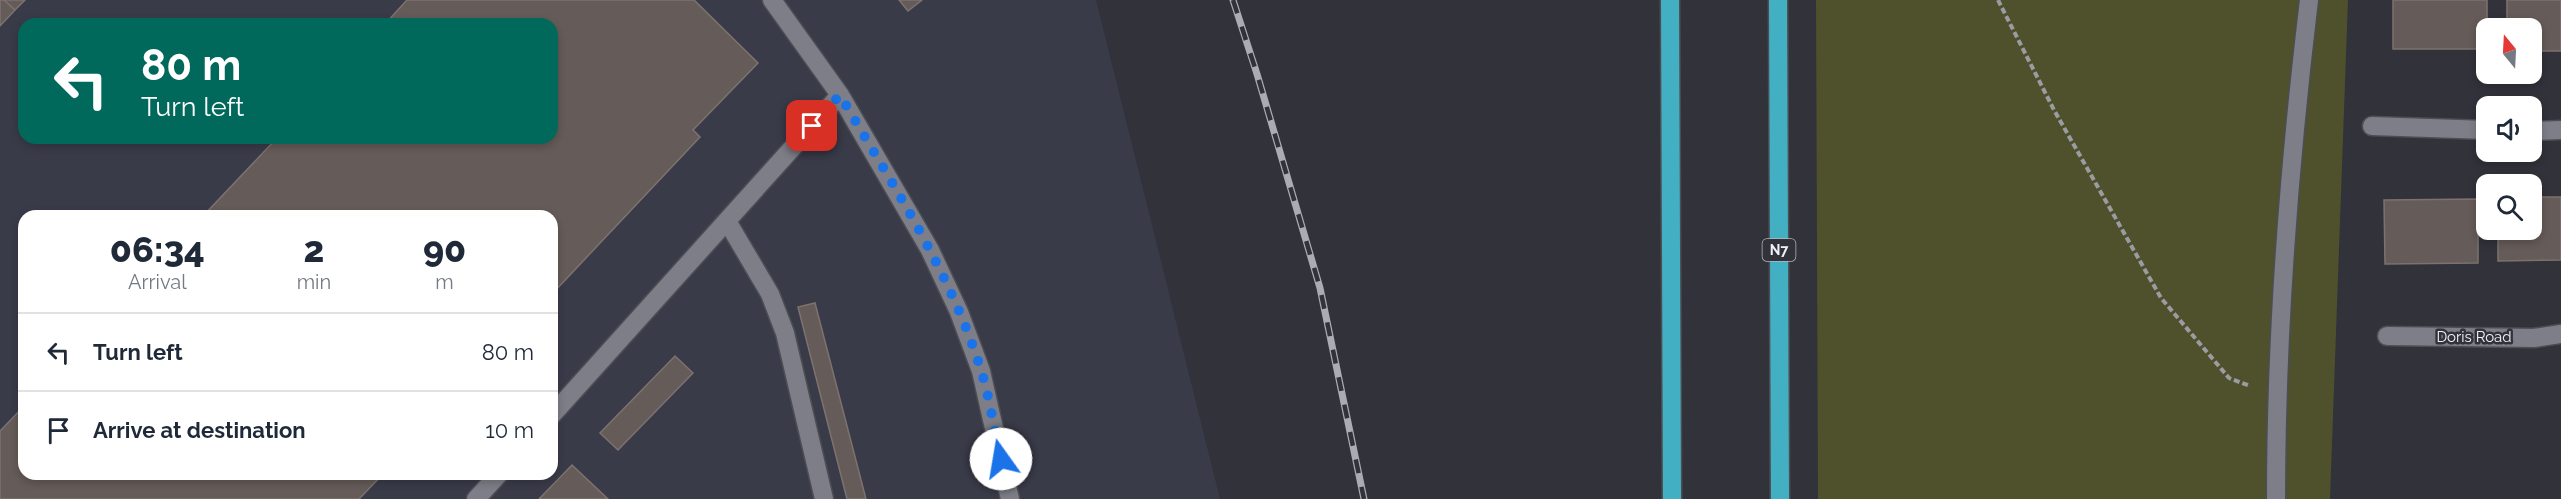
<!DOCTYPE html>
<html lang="en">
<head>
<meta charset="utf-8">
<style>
  :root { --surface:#fff; --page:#f6f6f7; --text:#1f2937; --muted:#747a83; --line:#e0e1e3 }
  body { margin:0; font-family:Raleway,sans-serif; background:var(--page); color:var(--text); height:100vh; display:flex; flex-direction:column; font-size:22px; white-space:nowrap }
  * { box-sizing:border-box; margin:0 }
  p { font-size:20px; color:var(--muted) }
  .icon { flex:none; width:33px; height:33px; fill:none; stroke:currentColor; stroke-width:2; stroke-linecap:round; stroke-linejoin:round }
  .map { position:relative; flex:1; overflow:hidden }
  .details { position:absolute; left:18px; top:210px; width:540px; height:270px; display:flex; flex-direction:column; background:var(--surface); border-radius:18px; box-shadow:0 3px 9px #0003 }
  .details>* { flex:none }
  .top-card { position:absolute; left:18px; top:18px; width:540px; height:126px; border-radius:18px; box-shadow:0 3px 9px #0003; background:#00695c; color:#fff; overflow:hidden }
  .needle { width:39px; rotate:342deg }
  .controls { position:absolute; left:2476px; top:18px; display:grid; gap:12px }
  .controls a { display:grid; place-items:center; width:66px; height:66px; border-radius:12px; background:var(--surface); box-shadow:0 3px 9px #0003; font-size:30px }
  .pin { position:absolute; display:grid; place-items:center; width:51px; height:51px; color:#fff; margin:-26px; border-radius:12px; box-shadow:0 3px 9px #0006 }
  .me { position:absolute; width:66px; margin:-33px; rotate:347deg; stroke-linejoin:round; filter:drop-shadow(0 0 4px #0008) }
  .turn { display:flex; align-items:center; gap:21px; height:126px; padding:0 24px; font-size:27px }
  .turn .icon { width:78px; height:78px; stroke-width:2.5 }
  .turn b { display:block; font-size:42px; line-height:51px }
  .eta { display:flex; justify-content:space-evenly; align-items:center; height:102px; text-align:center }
  .eta b { font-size:36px; font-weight:800; line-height:42px }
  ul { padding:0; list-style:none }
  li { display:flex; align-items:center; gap:18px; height:78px; padding:0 24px; border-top:2px solid var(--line) }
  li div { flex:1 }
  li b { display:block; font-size:22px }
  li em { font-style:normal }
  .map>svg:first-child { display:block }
  .built { fill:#3a3b49; fill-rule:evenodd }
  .green { fill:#4e512b }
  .building { fill:#655b58; stroke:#7d726f; stroke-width:1.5 }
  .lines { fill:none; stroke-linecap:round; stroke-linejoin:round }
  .service-casing { stroke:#4d4e54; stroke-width:21 }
  .minor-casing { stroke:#4d4e54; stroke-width:21 }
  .motorway-casing { stroke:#4d4e54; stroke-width:21 }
  .path { stroke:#9b9ca2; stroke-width:4; stroke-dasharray:6 3; stroke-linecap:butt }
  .service { stroke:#7d7e87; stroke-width:18 }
  .minor { stroke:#7d7e87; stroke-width:18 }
  .motorway { stroke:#43afc3; stroke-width:18 }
  .rail-casing { stroke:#abacb2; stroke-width:7 }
  .rail { stroke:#31323a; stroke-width:4.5; stroke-dasharray:14; stroke-linecap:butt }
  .route { stroke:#1a73e8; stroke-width:10; stroke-dasharray:0 18 }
  .labels { text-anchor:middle; stroke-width:5; stroke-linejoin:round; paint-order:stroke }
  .shield { fill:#31323a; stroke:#b7b8be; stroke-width:1.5 }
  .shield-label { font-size:14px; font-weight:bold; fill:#f1f2f7 }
  .street-label { font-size:15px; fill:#f1f2f7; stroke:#31323a }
</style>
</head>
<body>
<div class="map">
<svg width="2561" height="499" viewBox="0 0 2561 499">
  <rect width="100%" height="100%" fill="#31323a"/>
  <path class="built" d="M 0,0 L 1096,0 L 1220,499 L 0,499 ZM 24,24 L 552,24 L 552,138 L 24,138 ZM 24,216 L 552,216 L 552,474 L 24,474 Z"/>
  <path class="green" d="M 1816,0 L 2348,0 L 2330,499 L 1818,499 Z"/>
  <path class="building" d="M 0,0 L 4,0 L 15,10 L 0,26 Z
    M 4,0 L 25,0 L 15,10 Z
    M 407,0 L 694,0 L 758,63 L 693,130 L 700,137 L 552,294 L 552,216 L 203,216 L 277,138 L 552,138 L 552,24 L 385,24 Z
    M 899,0 L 922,0 L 908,11 Z
    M 2393,0 L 2487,0 L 2487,49 L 2393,49 Z
    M 2507,0 L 2561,0 L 2561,51 L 2532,51 L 2532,28 L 2507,28 Z
    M 2532,197 L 2561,197 L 2561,260 L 2498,261 L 2498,230 L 2532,230 Z
    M 2478,199 L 2478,263 L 2385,264 L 2384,200 Z
    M 815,303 L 866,499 L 847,499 L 798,307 Z
    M 675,356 L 693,373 L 618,450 L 600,433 Z
    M 24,406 L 24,474 L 383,474 L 359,499 L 0,499 L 0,431 Z
    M 572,465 L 608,499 L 539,499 Z"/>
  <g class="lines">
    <g class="service-casing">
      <path id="service" d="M 772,0 L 840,95 L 930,250 L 959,312 L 981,371 L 1010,499
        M 727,221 L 770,294 L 785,333 L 824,499
        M 552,415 L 840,95
        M 476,499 L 499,474
        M 2276,499 C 2276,332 2289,166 2309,0"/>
    </g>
    <g class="minor-casing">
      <path id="minor" d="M 2372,126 L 2487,130
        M 2532,131 L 2561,130
        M 2387,336 L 2534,338 L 2561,334"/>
    </g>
    <g class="motorway-casing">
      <path id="motorway" d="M 1670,0 L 1672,499
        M 1778,0 L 1780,499"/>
    </g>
    <path class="path" d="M 1998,0 L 2054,110 L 2161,298 L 2229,378 L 2250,386"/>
    <use href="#service" class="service"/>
    <use href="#minor" class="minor"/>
    <use href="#motorway" class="motorway"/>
    <g class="rail-casing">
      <path id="rail" d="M 1233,0 L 1257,74 L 1320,288 L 1364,499"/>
    </g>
    <use href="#rail" class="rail"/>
  </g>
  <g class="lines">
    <path class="route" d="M 812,126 L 840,95 C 892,184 950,271 981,370 C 990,399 994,430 1001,459"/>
  </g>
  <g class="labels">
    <rect class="shield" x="1762.5" y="239" width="33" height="22" rx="4.5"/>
    <g class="shield-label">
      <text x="1779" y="255">N7</text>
    </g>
    <g class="street-label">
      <text x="2474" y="342">Doris Road</text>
    </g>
  </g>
</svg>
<div class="controls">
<a><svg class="needle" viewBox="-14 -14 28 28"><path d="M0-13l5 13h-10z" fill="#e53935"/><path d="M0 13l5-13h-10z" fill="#747a83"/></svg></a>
<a><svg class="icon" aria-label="sound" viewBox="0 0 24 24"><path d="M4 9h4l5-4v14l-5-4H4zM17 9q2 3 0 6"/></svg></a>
<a><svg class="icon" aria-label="search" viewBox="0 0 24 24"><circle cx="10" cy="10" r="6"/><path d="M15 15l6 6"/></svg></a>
</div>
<div class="pin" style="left:812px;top:126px;background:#d93025"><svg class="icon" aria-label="arrive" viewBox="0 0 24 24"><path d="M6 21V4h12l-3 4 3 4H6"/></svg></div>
<svg class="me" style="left:1001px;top:459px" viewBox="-20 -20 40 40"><circle r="19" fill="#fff"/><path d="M0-13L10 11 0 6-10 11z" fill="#1a73e8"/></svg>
<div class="top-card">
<div class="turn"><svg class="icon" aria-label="left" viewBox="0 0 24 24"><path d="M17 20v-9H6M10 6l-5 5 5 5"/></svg><div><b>80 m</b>Turn left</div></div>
</div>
<section class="details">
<div class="eta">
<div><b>06:34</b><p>Arrival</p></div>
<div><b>2</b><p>min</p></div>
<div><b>90</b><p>m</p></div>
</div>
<ul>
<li><svg class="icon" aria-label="left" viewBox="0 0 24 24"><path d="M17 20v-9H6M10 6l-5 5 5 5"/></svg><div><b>Turn left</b></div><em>80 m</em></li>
<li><svg class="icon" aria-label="arrive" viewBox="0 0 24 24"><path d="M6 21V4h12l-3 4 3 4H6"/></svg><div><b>Arrive at destination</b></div><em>10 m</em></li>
</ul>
</section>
</div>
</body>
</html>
